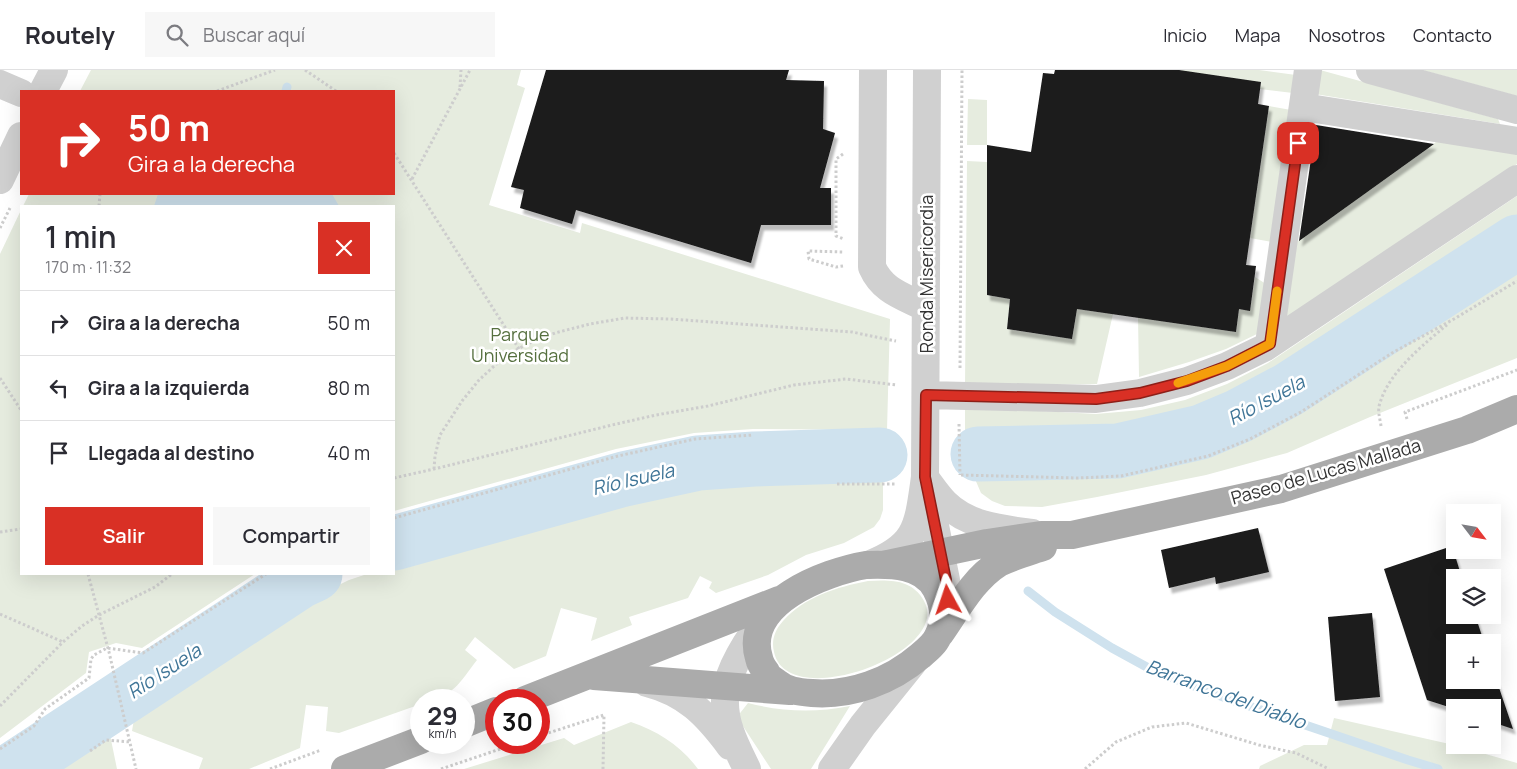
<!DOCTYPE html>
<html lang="es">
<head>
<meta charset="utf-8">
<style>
  :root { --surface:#fff; --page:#f7f7f7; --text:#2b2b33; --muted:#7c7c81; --line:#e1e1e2; --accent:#d93025 }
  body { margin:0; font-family:Manrope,sans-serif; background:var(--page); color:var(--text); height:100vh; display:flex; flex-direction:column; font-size:19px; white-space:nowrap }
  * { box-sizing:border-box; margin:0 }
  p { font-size:16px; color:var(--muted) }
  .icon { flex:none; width:28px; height:28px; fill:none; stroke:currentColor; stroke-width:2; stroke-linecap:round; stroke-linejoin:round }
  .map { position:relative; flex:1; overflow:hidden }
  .side { position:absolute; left:20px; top:135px; width:375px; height:370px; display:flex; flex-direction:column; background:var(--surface); border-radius:0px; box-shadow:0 5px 20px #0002 }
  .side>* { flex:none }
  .banner { position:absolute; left:20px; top:20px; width:375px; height:105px; border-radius:0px; box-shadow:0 5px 20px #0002; background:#d93025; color:#fff; overflow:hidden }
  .needle { width:32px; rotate:121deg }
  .controls { position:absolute; left:1446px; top:434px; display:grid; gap:10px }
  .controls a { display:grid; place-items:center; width:55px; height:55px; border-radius:0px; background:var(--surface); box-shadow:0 5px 20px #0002; font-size:25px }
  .speed { position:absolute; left:410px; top:619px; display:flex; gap:10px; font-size:25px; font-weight:700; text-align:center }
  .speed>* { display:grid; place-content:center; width:65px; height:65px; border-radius:50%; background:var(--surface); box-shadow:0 5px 20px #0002; line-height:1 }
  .speed small { font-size:12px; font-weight:400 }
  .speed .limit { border:8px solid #d22; background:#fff; color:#111 }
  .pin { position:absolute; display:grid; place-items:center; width:42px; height:42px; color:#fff; margin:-21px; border-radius:10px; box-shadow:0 2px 8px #0006 }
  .me { position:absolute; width:55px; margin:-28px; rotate:355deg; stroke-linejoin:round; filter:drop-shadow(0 0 4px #0008) }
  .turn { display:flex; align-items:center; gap:18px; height:105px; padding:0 25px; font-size:22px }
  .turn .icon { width:65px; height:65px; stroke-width:2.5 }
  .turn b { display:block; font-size:35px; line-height:42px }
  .round { display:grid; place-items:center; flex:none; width:52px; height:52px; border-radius:0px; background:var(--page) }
  .headline { display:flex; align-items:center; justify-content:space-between; height:85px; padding:0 25px }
  h1 { font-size:30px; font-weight:600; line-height:38px }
  .action { display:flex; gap:10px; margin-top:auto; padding:10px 25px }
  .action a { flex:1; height:58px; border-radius:0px; background:var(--accent); color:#fff; font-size:20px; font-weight:600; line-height:58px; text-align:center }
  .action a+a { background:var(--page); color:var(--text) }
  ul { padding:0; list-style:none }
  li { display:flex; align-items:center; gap:15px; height:65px; padding:0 25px; border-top:1px solid var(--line) }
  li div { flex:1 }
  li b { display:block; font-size:19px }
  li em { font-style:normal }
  header { display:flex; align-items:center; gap:30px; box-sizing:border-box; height:70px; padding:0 25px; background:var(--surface); border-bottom:1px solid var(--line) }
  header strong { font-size:24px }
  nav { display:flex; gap:28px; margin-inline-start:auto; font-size:18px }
  .search { width:350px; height:45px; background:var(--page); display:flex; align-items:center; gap:12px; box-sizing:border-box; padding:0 18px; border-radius:0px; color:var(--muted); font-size:19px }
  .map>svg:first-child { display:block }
  .green { fill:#e6ecdf }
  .water { fill:#cfe2ee }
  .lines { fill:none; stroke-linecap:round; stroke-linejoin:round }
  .stream { stroke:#cfe2ee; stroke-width:9 }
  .river { stroke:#cfe2ee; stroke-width:55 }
  .building { fill:#1a1a1a; filter:url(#shadow) }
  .path { stroke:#cdcdcd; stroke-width:3; stroke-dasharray:2.5 2.5; stroke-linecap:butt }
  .minor { stroke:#d0d0d0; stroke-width:28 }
  .major { stroke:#ababab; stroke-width:28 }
  .route-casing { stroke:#8d1f18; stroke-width:12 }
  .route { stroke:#d93025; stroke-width:9 }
  .slow { stroke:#f59e0b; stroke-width:9 }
  .labels { text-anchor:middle; stroke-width:5; stroke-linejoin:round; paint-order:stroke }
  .street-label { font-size:18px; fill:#333; stroke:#fff }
  .park-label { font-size:18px; fill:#56703f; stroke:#fff }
  .water-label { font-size:19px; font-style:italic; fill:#3f7597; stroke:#fff }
</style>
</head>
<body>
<header>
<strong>Routely</strong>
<div class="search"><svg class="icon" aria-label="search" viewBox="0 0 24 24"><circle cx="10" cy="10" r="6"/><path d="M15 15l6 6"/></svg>Buscar aquí</div>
<nav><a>Inicio</a><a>Mapa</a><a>Nosotros</a><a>Contacto</a></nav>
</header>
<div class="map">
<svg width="1517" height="699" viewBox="0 0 1517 699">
  <defs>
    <filter id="shadow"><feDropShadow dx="3" dy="5.5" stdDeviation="1" flood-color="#0004"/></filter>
  </defs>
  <rect width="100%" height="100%" fill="#fff"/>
  <path class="green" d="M 91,0 L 521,0 L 517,15 L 525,18 L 489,135 L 580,163 L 582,153 L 890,249 L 887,360 L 753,359 L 694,363 L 616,379 L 394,441 L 394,136 L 23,136 L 29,124 L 394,124 L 394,21 L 80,21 Z
    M 1179,0 L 1259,0 L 1296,5 L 1293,23 L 1260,19 Z
    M 1320,0 L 1498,49 L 1500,54 L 1315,24 Z
    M 1422,0 L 1517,0 L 1517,26 Z
    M 968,29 L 987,30 L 987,75 L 967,75 Z
    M 1269,36 L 1291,40 L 1272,172 L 1250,168 Z
    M 1398,62 L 1517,81 L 1517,94 L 1285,249 L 1300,138 L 1303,138 L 1298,171 L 1436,72 L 1397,66 Z
    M 967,91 L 987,92 L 987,225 L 1010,229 L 1007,259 L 1072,269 L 1077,239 L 1113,244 L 1097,314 L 965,316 Z
    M 1517,126 L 1517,150 L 1284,301 L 1237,328 L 1193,347 L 1138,359 L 1088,365 L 965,360 L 965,337 L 1096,344 L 1141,340 L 1185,330 L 1227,314 L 1268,293 Z
    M 21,140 L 21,504 L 255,504 L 142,578 L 116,573 L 89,582 L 86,603 L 0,668 L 0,184 Z
    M 1517,196 L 1517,288 L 1370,347 L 1287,383 L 1206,405 L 1097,427 L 1042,437 L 1005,436 L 992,431 L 981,423 L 975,409 L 976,400 L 1078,403 L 1120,401 L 1207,382 L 1248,365 L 1299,338 Z
    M 1255,207 L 1266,214 L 1259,263 L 1226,279 L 1189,292 L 1139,307 L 1138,247 L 1236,262 L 1239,239 L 1250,240 Z
    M 755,410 L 883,410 L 883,440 L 880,449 L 874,457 L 844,473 L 806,485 L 768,505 L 716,523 L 709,518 L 712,512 L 700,506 L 688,528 L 629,547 L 632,555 L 591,571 L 597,548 L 561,538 L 546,586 L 514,599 L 475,567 L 465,580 L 477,590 C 460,612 452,630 421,630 L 421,634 L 339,663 L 326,661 L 328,637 L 306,635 L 300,678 L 249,699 L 199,699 L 203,688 L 132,661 L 135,643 L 310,529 L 349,510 L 367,504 L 394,504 L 394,494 L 628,429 L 701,414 Z
    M 868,511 C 890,510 912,509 924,531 C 953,583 787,644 774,582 C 771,570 775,560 783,551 C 804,527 837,517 868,511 Z
    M 748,633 C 783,642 815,643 850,636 L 811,699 L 771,699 L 737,647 Z
    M 1334,648 L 1454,675 L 1517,693 L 1517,699 L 1259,699 L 1260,696 L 1304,675 L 1327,675 Z
    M 631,652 C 659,662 680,675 698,699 L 464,699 L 564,668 L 574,675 Z
    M 109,660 L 117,699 L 51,699 Z"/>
  <path class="water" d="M 158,124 L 332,124 L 339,136 L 154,136 Z"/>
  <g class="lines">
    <path class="stream" d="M 286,21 L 287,17
      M 1028,521 L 1055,542 L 1112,578 L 1154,601 L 1226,628 L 1408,690 L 1438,699"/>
    <path class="river" d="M 978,384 L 1118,381 L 1201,362 L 1239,346 L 1288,320 L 1517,172
      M 394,473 L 624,409 L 698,393 L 754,389 L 880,385
      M 14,699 L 300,511 L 315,504"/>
  </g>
  <path class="building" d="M 546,0 L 789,0 L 786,10 L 824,11 L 823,59 L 835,63 L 820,118 L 831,118 L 831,155 L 761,155 L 751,193 L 576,140 L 572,154 L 520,138 L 524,120 L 511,117 Z
    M 1055,0 L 1179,0 L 1261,12 L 1258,34 L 1269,36 L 1246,195 L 1256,196 L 1250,241 L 1239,239 L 1236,262 L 1077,239 L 1072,269 L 1007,259 L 1010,229 L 987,225 L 987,75 L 1031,82 L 1043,3 L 1054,4 Z
    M 1316,55 L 1434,74 L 1299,171 Z
    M 1258,458 L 1269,502 L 1216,514 L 1215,507 L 1169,518 L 1161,480 Z
    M 1452,476 L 1462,508 L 1455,508 L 1455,545 L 1475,545 L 1484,572 L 1455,572 L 1455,610 L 1492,610 L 1492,597 L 1513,659 L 1492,652 L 1492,638 L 1455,638 L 1455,639 L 1427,630 L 1384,499 Z
    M 1372,543 L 1380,627 L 1335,631 L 1328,547 Z"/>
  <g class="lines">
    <path class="path" d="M 305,0 L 336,21
      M 460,17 L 461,0
      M 217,21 L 275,0
      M 394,83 L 519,279
      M 843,84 L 836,89 L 836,166 L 844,169
      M 412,109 L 470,0
      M 99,136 L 100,124
      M 0,158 L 10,138
      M 843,196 L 836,197 L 809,189 L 808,181 L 843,182
      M 960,298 L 962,0
      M 0,308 L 21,340
      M 1407,349 L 1405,342 L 1517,300
      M 959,354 L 960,405
      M 1381,356 C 1380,348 1377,341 1380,333 C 1389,302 1424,274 1448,254
      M 434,399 L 435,386 L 440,365 L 462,331 L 479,310 L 504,287 L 527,274 L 555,263 L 590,254 L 625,248 L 670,249 L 852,262 L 896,271
      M 961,405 L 1078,408 L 1121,406 L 1208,386 L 1250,369 L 1301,342 L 1392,283 L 1454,249 L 1517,211
      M 394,408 L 434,399 L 612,355 L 656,345 L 708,336 L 794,315 L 846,309 L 897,315
      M 837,414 L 895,414
      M 394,448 L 618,386 L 695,369 L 753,365
      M 0,462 L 21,459
      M 88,504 L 109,582 L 136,699
      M 0,544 L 63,572
      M 0,636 L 63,572 L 82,556 L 99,545 L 155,517 L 172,504
      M 539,666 L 604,645 L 603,699
      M 0,679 L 34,656 L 45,639 L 89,608 L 91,589 L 94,585 L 107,578 L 143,583 L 266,504
      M 90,681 L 106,670 L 131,672
      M 270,699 L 321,680
      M 441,699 L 521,672
      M 1085,699 L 1116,672 L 1152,657 L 1186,653 L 1259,675 L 1296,683 L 1329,699"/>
    <path class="minor" d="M 873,0 L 872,197 C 883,222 904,226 926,238
      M 1370,0 L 1517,40
      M 0,14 L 21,23
      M 43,21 L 54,0
      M 1303,37 L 1517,71
      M 0,110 L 21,66
      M 1269,274 L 1308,0
      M 926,325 L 1096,329 L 1140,323 L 1187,311 L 1227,296 L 1264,278 L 1517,109
      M 926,409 C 932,417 938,426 945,433 C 968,456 1002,459 1032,463
      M 928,421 L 946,510 L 947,530 L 944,546
      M 868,495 C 918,476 918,456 925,407 L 927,0
      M 647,613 C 686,623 706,644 730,676
      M 747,699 C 737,678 724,655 725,630 C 726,602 746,572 762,551
      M 832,699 L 863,655 L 913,593"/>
    <path class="major" d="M 866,495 C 891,494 923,494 936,519 C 944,534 946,551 938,566 C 935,574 926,581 920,586 C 891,611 851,626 812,623 C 799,622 786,621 776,612 C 772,609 768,607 766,602 C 763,598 760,593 759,588 C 742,533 825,502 866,495 Z
      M 883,495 L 987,473 L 1041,465 L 1072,465 L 1281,419 L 1467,360 L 1517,339
      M 940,564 C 957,540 973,509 999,493 C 1013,486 1028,482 1043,477
      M 594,606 L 790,621
      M 525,630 L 779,530
      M 464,654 L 496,641
      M 345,699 L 421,670"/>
  </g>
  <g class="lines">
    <g class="route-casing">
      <path id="route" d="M 948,530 L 946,510 L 925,407 L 926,325 L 1096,329 L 1140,323 L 1187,311 L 1227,296 L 1270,274 L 1298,73"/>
    </g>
    <use href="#route" class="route"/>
    <path class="slow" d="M 1178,313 L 1227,296 L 1270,274 L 1277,221"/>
  </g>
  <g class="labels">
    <g class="street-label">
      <text transform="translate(927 204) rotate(-90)" y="6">Ronda Misericordia</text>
      <text transform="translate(1326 402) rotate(-16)" y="6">Paseo de Lucas Mallada</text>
    </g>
    <g class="park-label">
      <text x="520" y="271">Parque<tspan x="520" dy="21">Universidad</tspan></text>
    </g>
    <g class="water-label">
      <text transform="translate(1266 330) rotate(-28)" y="7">Río Isuela</text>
      <text transform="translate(633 409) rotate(-13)" y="7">Río Isuela</text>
      <text transform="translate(164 601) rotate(-33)" y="7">Río Isuela</text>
      <text transform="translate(1226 624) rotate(20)" y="7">Barranco del Diablo</text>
    </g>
  </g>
</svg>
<div class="controls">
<a><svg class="needle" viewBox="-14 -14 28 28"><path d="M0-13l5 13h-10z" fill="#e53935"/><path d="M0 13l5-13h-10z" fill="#7c7c81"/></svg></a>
<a><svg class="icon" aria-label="layers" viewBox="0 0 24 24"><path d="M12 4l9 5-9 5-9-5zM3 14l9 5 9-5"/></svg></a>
<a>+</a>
<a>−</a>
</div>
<div class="speed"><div>29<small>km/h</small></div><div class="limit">30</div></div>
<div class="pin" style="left:1298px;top:73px;background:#d93025"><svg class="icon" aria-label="arrive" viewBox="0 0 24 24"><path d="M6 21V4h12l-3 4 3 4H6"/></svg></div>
<svg class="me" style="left:948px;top:530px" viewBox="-20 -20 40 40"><path d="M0-17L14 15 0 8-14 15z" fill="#d93025" stroke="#fff" stroke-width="4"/></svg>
<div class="banner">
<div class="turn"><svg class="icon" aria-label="right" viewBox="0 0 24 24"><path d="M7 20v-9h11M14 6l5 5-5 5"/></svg><div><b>50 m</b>Gira a la derecha</div></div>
</div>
<section class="side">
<div class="headline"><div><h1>1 min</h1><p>170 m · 11:32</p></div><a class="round" style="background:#d93025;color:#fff"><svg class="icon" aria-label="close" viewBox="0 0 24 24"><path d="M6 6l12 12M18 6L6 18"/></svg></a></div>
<ul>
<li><svg class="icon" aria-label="right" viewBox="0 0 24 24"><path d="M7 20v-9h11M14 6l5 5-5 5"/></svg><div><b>Gira a la derecha</b></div><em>50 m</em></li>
<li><svg class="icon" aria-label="left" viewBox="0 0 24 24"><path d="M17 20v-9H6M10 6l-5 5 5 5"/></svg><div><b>Gira a la izquierda</b></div><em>80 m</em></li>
<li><svg class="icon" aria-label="arrive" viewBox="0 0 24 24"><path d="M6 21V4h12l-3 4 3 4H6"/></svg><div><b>Llegada al destino</b></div><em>40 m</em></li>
</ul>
<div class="action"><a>Salir</a><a>Compartir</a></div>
</section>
</div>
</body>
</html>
